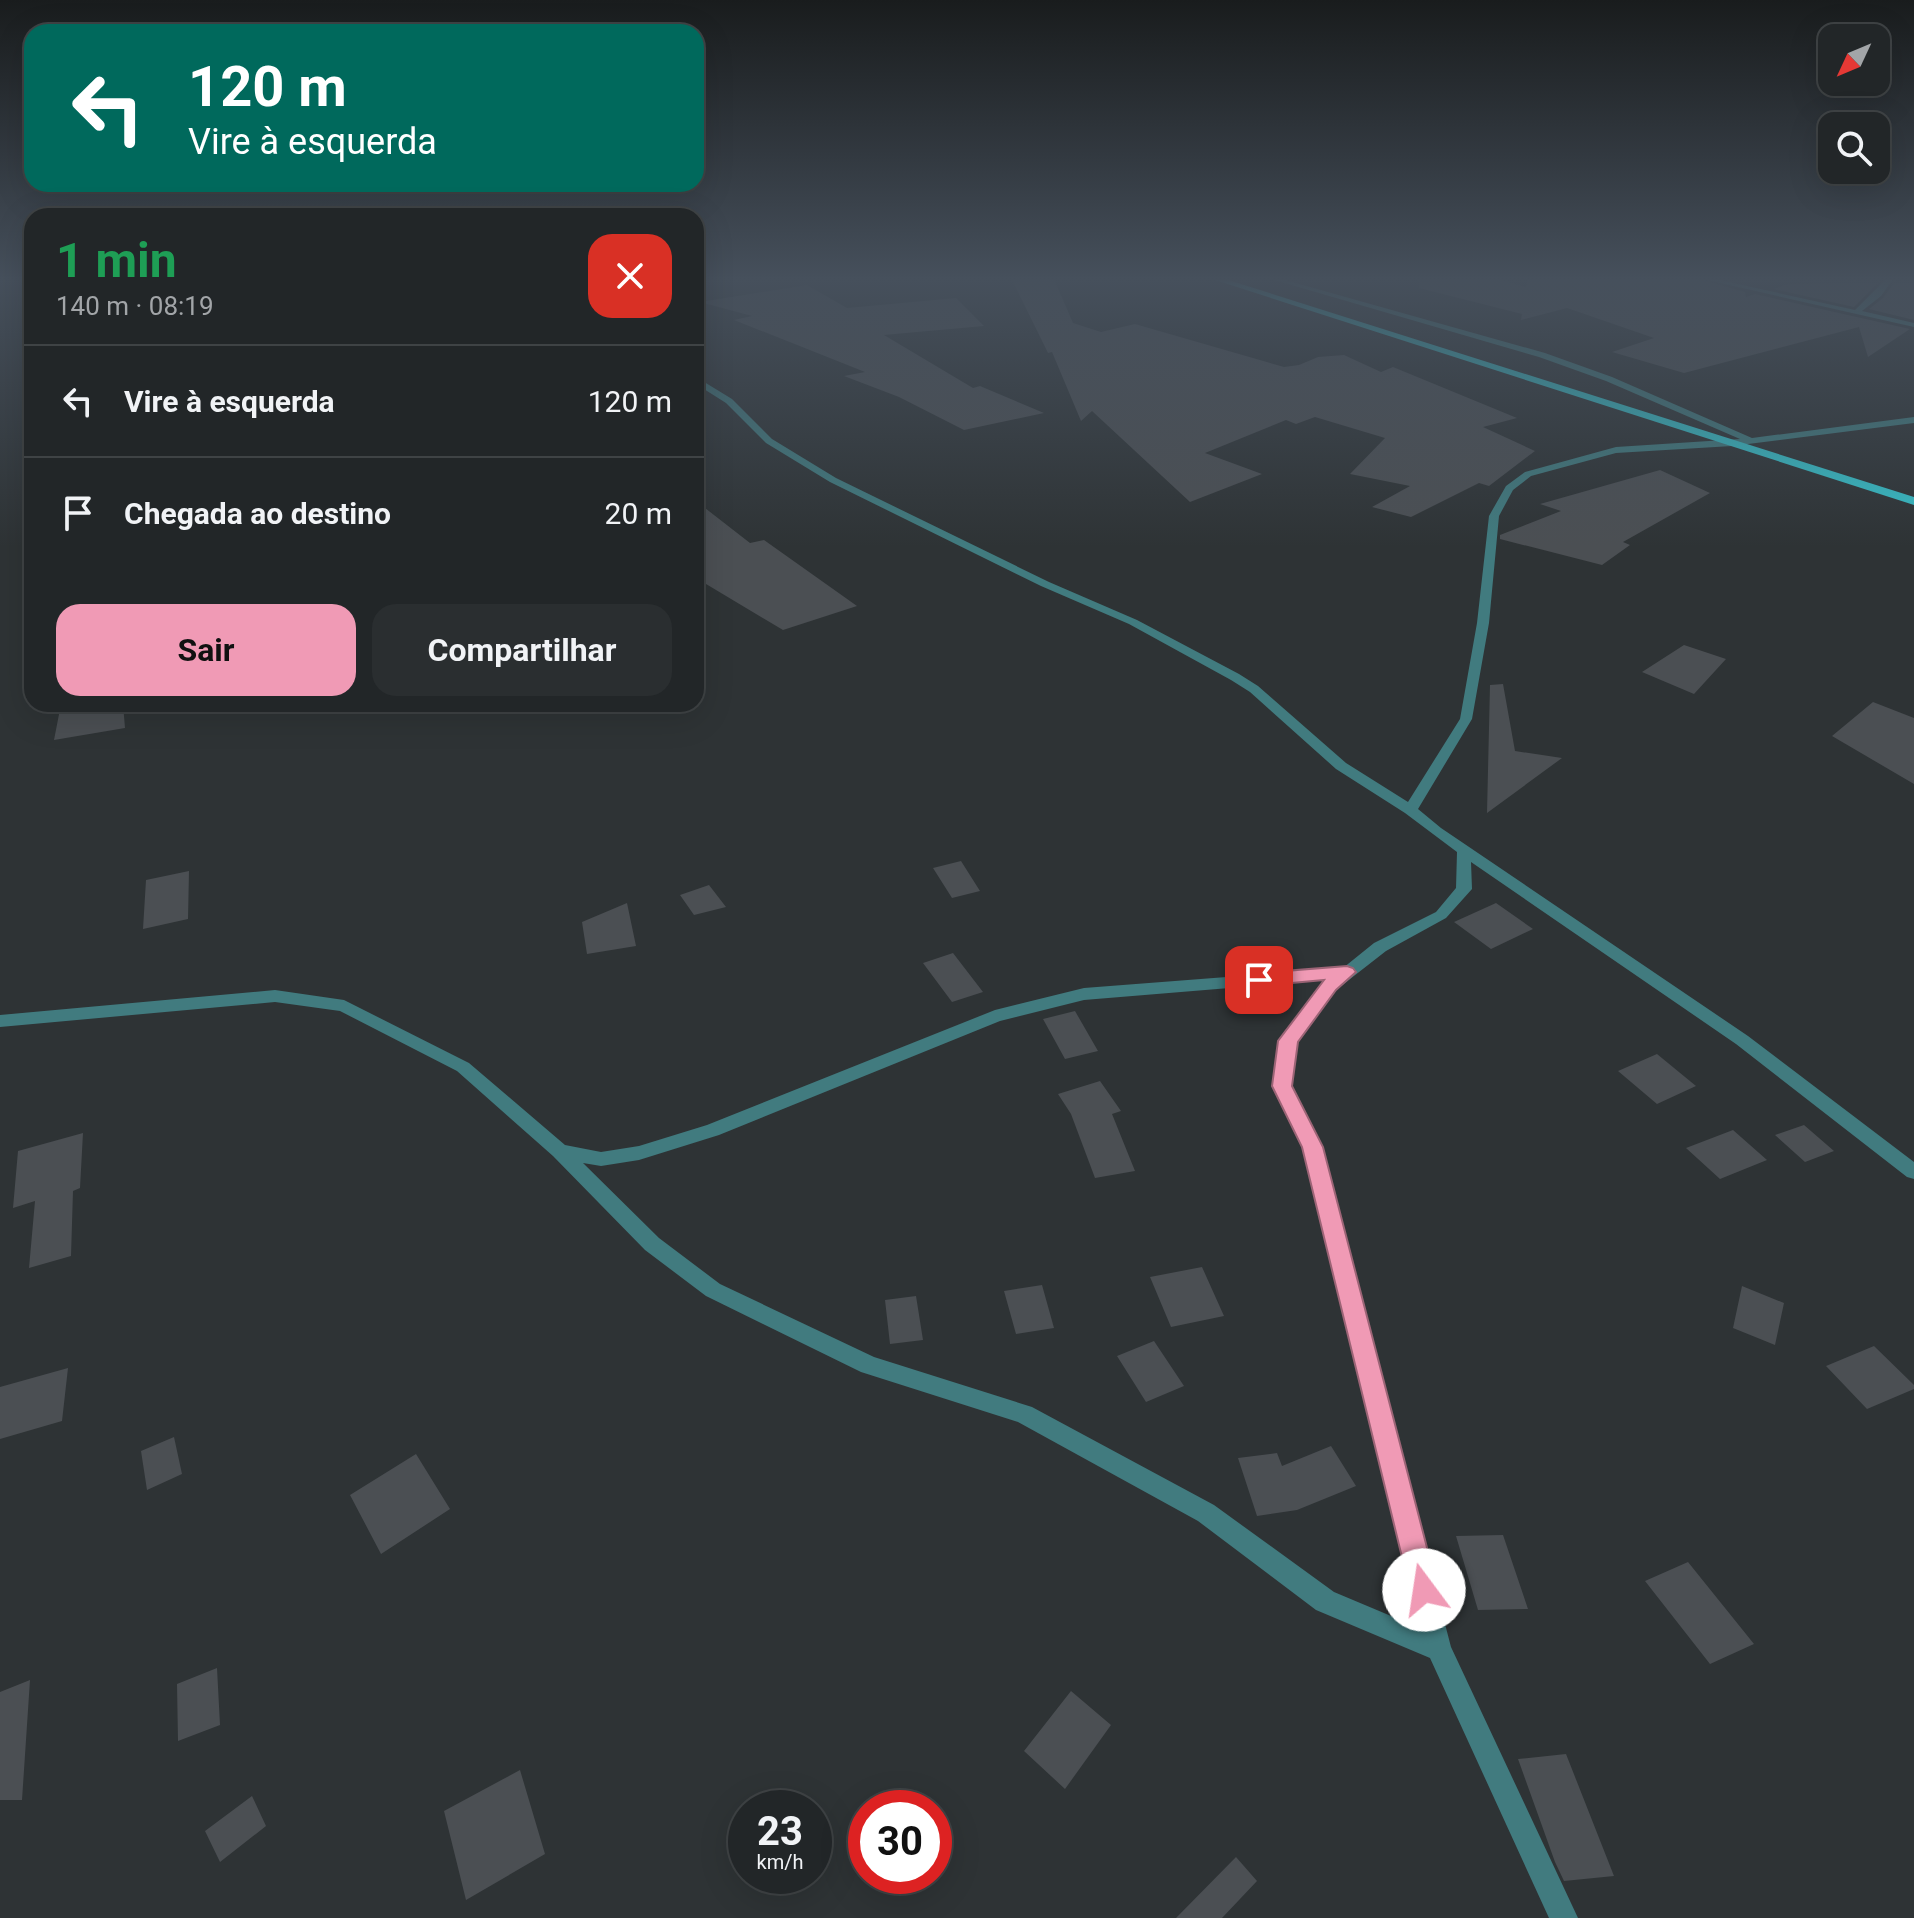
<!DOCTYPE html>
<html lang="pt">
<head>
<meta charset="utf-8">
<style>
  :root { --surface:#222628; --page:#2a2e30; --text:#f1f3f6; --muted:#a2a5a8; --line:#3f4345; --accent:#f09ab5 }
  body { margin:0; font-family:Roboto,sans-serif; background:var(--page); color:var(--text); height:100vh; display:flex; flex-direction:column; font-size:30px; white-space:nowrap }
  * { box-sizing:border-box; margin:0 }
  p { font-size:26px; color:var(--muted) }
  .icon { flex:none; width:44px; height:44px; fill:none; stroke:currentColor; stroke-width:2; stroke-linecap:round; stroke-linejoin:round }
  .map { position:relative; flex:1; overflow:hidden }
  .drawer { position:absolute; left:24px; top:208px; width:680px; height:504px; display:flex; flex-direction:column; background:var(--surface); border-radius:24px; box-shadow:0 8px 32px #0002,0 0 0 2px var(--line) }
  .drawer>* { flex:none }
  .guide { position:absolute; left:24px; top:24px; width:680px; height:168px; border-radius:24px; box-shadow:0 8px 32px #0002,0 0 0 2px var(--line); background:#00695c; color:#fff; overflow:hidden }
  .needle { width:52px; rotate:226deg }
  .tools { position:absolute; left:1818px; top:24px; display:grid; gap:16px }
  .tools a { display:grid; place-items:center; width:72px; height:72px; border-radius:16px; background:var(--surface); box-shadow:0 8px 32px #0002,0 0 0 2px var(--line); font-size:40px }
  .speed { position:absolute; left:728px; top:1790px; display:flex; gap:16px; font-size:40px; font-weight:700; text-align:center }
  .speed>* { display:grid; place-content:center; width:104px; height:104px; border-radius:50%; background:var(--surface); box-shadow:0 8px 32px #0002,0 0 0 2px var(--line); line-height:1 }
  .speed small { font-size:20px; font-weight:400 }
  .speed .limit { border:12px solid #d22; background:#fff; color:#111 }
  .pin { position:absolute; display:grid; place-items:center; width:68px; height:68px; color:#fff; margin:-34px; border-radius:16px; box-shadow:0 4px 12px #0006 }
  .me { position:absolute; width:88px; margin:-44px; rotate:346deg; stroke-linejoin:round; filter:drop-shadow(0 0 6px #0008) }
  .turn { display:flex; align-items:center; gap:28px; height:168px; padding:0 32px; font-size:36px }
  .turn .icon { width:104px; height:104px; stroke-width:2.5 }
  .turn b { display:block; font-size:56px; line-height:68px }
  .round { display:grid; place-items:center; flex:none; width:84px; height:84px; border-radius:24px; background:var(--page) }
  .head { display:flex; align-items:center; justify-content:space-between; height:136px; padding:0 32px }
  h1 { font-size:48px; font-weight:700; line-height:60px; color:#1e9e55 }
  .action { display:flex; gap:16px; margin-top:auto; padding:16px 32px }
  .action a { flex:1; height:92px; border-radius:24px; background:var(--accent); color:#111; font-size:32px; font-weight:700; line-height:92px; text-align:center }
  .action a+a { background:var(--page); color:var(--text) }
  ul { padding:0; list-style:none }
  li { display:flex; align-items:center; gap:24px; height:112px; padding:0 32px; border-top:2px solid var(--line) }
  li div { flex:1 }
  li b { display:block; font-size:30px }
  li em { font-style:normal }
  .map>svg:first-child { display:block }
  .building { fill:#4b4f53 }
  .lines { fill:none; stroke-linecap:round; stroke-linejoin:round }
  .minor { fill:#417b7f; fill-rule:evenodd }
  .primary { fill:#37c2cb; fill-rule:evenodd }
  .route { fill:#f09ab5; stroke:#9c6476; stroke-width:2 }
</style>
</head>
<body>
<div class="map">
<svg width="1914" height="1918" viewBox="0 0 1914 1918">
  <rect width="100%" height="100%" fill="#2e3335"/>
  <path class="building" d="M 1420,278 L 1493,278 L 1526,287 L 1528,278 L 1695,278 L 1745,292 L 1746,297 L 1755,294 L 1910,329 L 1868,357 L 1859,327 L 1684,373 L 1612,352 L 1654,338 L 1567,308 L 1521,320 L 1522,314 L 1419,288 Z
    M 1054,279 L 1073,323 L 1101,332 L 1135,324 L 1284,367 L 1299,365 L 1318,357 L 1344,355 L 1381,372 L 1393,367 L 1517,418 L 1483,427 L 1535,451 L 1489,486 L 1479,483 L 1411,517 L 1372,507 L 1410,486 L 1350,474 L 1385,438 L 1315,417 L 1296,424 L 1286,420 L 1205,453 L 1262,474 L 1190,502 L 1092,411 L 1081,421 L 1052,352 L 1048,353 L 1012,280 Z
    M 1878,283 L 1854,307 L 1773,289 L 1788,284 Z
    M 1894,283 L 1914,283 L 1914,320 L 1869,309 L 1883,298 Z
    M 807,285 L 847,308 L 956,298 L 984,326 L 884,335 L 973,388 L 980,386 L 1044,413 L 964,430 L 899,397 L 844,376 L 865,372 L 734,320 L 752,316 L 700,302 Z
    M 1660,470 L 1710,493 L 1623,542 L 1630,545 L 1602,565 L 1500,539 L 1500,535 L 1561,511 L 1540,504 Z
    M 696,501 L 750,543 L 764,540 L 857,606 L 783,630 L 696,578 Z
    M 1684,645 L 1726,659 L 1694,694 L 1642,672 Z
    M 1503,684 L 1515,751 L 1562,758 L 1487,813 L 1490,685 Z
    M 1873,702 L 1914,718 L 1914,784 L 1832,736 Z
    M 61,704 L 123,704 L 125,728 L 54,740 Z
    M 961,861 L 980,891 L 952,898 L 933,868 Z
    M 189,871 L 188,919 L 143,929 L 146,880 Z
    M 709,885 L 726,907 L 694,915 L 680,895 Z
    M 627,903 L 636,946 L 587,954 L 582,922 Z
    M 1496,903 L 1533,929 L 1491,949 L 1454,922 Z
    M 953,953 L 983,992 L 952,1002 L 923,963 Z
    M 1075,1011 L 1098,1051 L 1065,1059 L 1043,1019 Z
    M 1657,1054 L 1696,1086 L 1657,1104 L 1618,1071 Z
    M 1100,1081 L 1121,1111 L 1112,1114 L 1135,1171 L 1095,1178 L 1071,1114 L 1058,1094 Z
    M 1804,1125 L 1834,1151 L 1805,1162 L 1775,1135 Z
    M 1733,1130 L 1767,1160 L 1720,1179 L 1686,1148 Z
    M 83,1133 L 80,1188 L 73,1191 L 71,1256 L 29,1268 L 35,1201 L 13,1208 L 18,1151 Z
    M 1202,1267 L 1224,1316 L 1171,1327 L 1150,1277 Z
    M 1042,1285 L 1054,1328 L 1016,1334 L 1004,1291 Z
    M 1742,1286 L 1784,1303 L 1775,1345 L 1733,1328 Z
    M 916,1296 L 923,1340 L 890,1344 L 885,1300 Z
    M 1154,1341 L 1184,1386 L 1146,1402 L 1117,1356 Z
    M 1874,1346 L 1914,1385 L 1914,1389 L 1867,1409 L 1826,1366 Z
    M 68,1368 L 62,1421 L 0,1439 L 0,1387 Z
    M 174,1437 L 182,1474 L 147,1490 L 141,1451 Z
    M 1331,1446 L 1356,1486 L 1297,1510 L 1257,1516 L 1238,1458 L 1277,1453 L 1282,1466 Z
    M 416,1454 L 450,1509 L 381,1554 L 350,1495 Z
    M 1503,1535 L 1528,1609 L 1478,1610 L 1456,1536 Z
    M 1688,1562 L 1754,1644 L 1710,1664 L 1645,1581 Z
    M 217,1668 L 220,1725 L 178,1741 L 177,1684 Z
    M 30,1680 L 22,1800 L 0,1800 L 0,1692 Z
    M 1071,1691 L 1111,1725 L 1065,1789 L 1024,1751 Z
    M 1566,1754 L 1614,1876 L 1564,1881 L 1555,1862 L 1518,1759 Z
    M 520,1770 L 545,1854 L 466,1900 L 444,1811 Z
    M 252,1796 L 266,1826 L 220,1862 L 205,1831 Z
    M 1236,1857 L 1257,1881 L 1222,1918 L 1176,1918 Z"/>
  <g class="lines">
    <path class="minor" d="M 1267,278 L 1278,278 L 1545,353 L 1612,377 L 1752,438 L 1914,417 L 1914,423 L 1732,446 L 1616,453 L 1531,476 L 1513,490 L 1499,516 L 1489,623 L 1472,719 L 1418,809 L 1441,828 L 1748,1036 L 1914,1162 L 1914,1179 L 1907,1177 L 1736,1044 L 1471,862 L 1472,889 L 1446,918 L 1386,951 L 1336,990 L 1296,1042 L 1291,1086 L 1321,1147 L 1451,1647 L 1578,1918 L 1549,1918 L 1430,1658 L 1316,1610 L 1198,1521 L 1018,1422 L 861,1372 L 706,1296 L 645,1250 L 553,1156 L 457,1071 L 340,1011 L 275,1002 L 0,1027 L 0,1015 L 275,990 L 344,1000 L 469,1063 L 565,1145 L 601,1152 L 639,1146 L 707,1125 L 995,1010 L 1084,988 L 1343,968 L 1374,943 L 1436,912 L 1456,888 L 1457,852 L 1405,813 L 1336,769 L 1250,692 L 1231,680 L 1129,624 L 1041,586 L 830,482 L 766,443 L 726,403 L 696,384 L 696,377 L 732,399 L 772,439 L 836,478 L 1049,582 L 1137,620 L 1239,674 L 1258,686 L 1346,763 L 1408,802 L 1460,719 L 1477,623 L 1489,516 L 1506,486 L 1525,472 L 1616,447 L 1740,439 L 1606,381 L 1539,357 ZM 1327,980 L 1279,1041 L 1273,1086 L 1303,1147 L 1422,1629 L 1334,1592 L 1214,1505 L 1032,1407 L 874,1357 L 720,1284 L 659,1238 L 583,1163 L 601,1166 L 639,1160 L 719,1135 L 1000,1021 L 1084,1000 Z
      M 1698,278 L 1711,278 L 1855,310 L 1887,278 L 1894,278 L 1881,296 L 1862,311 L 1914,323 L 1914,327 Z"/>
    <path class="primary" d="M 1209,278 L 1222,278 L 1914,497 L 1914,505 Z"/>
  </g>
  <linearGradient id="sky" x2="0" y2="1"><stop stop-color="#191c1d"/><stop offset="0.51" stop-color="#46505c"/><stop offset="1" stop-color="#46505c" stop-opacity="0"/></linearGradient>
  <rect width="1914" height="547" fill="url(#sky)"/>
  <path class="route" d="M 1347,966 L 1353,968 L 1356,972 L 1336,990 L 1298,1042 L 1292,1086 L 1323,1147 L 1438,1590 L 1434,1600 L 1424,1604 L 1414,1600 L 1410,1590 L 1302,1147 L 1272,1086 L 1278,1041 L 1324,980 L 1259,986 L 1250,980 L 1259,973 Z"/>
</svg>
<div class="tools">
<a><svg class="needle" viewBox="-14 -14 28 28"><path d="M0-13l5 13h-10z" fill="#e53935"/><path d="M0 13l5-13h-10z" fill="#a2a5a8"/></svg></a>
<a><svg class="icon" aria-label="search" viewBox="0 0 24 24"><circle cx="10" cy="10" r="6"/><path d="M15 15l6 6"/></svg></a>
</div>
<div class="speed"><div>23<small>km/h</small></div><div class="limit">30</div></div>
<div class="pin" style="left:1259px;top:980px;background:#d93025"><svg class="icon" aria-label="arrive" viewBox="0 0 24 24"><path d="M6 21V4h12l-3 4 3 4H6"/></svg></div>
<svg class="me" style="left:1424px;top:1590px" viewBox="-20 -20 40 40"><circle r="19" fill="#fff"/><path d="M0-13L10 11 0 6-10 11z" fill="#f09ab5"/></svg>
<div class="guide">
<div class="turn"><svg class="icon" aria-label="left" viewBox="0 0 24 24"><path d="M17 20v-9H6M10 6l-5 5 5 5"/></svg><div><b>120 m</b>Vire à esquerda</div></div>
</div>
<section class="drawer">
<div class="head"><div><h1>1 min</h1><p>140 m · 08:19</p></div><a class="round" style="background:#d93025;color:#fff"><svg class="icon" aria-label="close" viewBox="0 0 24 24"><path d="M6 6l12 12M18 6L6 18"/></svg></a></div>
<ul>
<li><svg class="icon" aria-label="left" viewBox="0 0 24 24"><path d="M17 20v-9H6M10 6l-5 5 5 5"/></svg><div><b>Vire à esquerda</b></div><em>120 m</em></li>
<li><svg class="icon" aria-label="arrive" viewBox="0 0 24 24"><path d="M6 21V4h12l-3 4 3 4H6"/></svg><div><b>Chegada ao destino</b></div><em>20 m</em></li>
</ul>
<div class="action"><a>Sair</a><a>Compartilhar</a></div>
</section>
</div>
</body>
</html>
